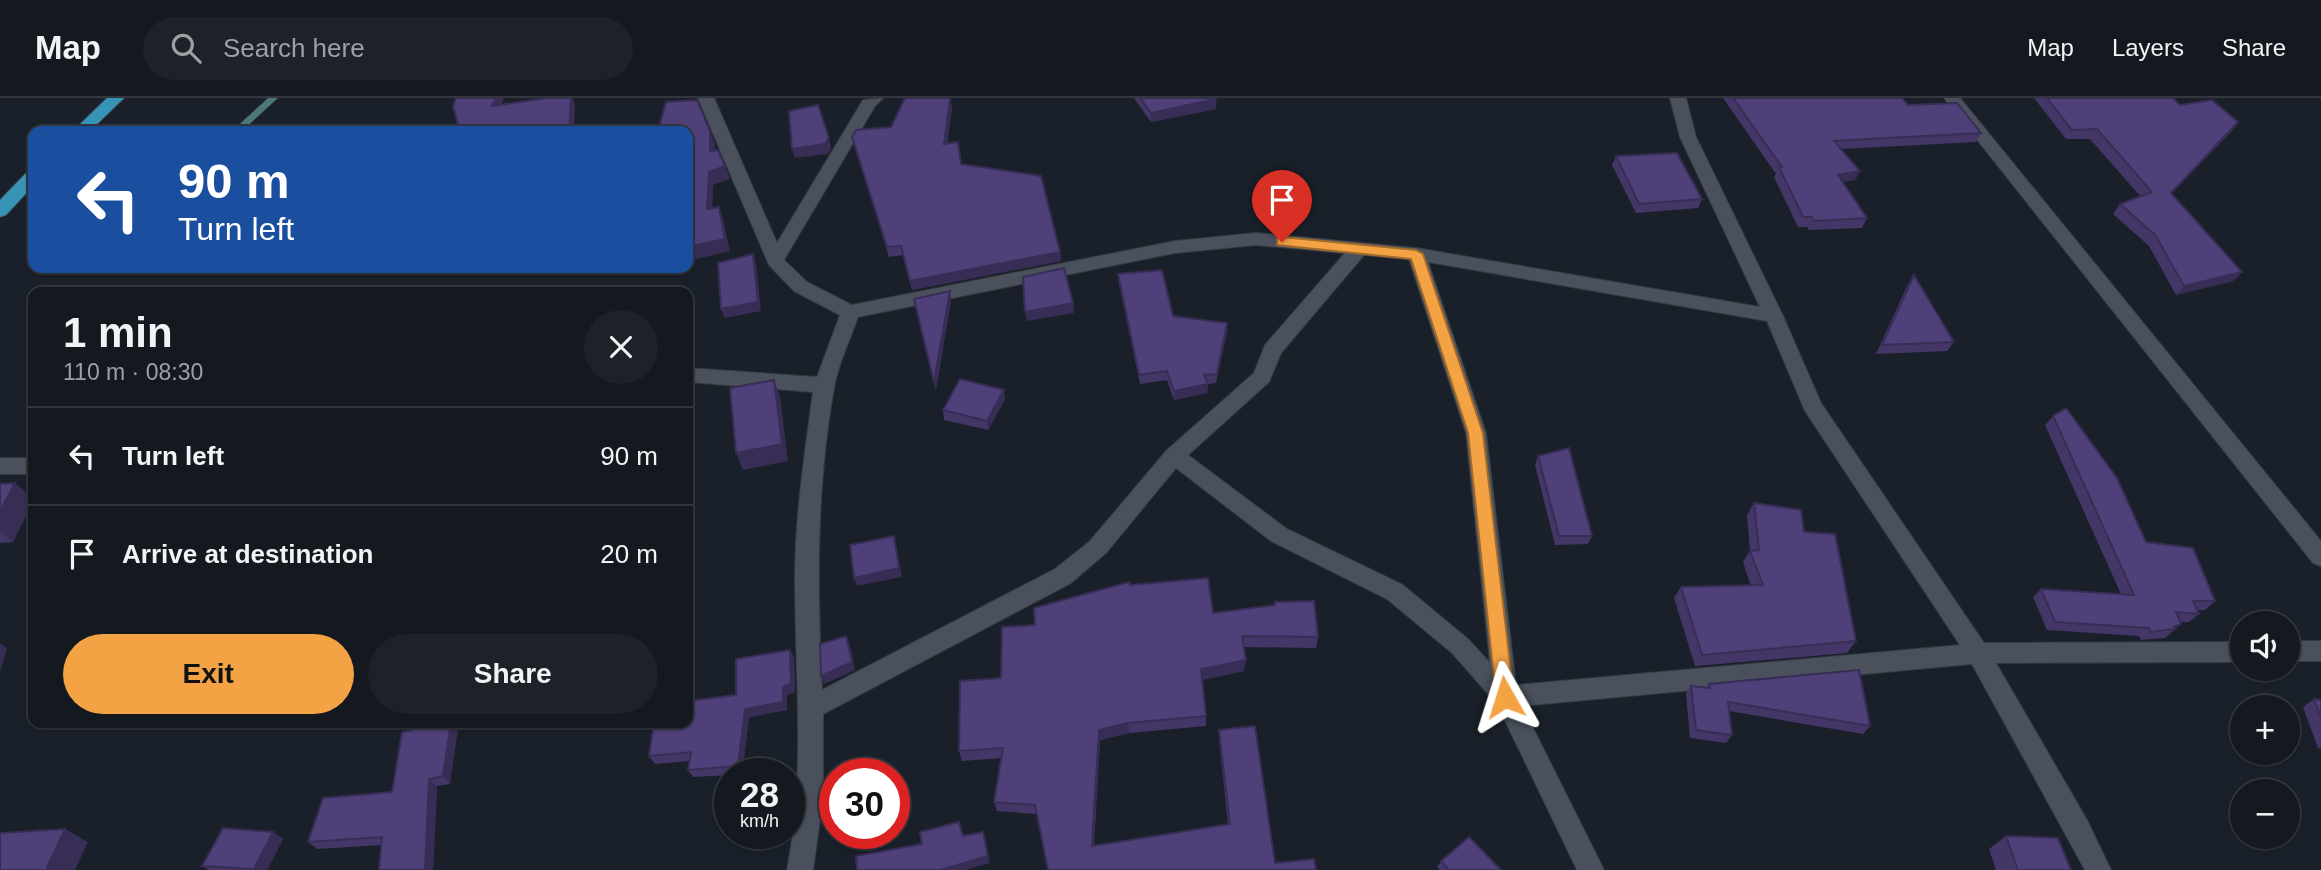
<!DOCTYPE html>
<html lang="en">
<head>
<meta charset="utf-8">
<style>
  :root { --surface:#14181f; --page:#1d2128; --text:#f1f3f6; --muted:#9da0a4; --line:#33373d; --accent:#f4a344 }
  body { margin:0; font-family:Arial,sans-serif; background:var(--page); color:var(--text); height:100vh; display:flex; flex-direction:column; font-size:26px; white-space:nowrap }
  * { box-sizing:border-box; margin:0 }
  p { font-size:23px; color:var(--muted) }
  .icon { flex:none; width:38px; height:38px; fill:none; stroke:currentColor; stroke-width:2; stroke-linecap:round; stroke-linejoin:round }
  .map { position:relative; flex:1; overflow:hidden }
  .sheet { position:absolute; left:28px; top:189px; width:665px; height:441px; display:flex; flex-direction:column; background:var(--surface); border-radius:14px; box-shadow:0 2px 5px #0004,0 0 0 2px var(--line) }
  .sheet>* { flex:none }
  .guide { position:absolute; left:28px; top:28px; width:665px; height:147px; border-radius:14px; box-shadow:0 2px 5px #0004,0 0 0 2px var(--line); background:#1a4fa0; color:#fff; overflow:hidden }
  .tools { position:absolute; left:2230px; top:513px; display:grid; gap:14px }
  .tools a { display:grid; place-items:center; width:70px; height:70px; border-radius:50%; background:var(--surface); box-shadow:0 2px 5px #0004,0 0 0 2px var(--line); font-size:35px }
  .speed { position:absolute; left:714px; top:660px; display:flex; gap:14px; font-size:35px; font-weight:700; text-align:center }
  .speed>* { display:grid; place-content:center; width:91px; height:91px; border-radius:50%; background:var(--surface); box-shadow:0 2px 5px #0004,0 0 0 2px var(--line); line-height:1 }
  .speed small { font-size:18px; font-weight:400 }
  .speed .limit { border:10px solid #d22; background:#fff; color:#111 }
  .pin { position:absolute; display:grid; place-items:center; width:60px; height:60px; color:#fff; margin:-72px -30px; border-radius:50% 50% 50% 0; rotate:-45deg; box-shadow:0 0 7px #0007 }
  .pin .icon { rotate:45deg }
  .me { position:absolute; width:77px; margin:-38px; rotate:354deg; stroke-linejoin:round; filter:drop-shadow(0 0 5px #0008) }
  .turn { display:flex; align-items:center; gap:24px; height:147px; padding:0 35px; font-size:32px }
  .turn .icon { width:91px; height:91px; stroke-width:2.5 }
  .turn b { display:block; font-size:49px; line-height:60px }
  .round { display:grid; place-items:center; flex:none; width:74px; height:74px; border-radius:37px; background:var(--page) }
  .summary { display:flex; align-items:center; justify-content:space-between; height:119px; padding:0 35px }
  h1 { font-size:42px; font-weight:700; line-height:52px }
  .cta { display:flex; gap:14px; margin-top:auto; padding:14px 35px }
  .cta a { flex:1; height:80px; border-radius:42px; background:var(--accent); color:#111; font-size:28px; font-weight:700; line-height:80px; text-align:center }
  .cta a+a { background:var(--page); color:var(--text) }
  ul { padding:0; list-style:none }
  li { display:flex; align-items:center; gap:21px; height:98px; padding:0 35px; border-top:2px solid var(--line) }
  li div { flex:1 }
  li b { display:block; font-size:26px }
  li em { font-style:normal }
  header { display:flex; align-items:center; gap:42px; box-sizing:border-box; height:98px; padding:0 35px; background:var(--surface); border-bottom:2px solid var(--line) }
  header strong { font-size:33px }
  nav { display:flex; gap:38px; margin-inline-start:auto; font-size:24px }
  .search { width:490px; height:63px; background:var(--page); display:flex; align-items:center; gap:18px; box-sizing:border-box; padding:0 24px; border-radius:38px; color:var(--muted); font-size:26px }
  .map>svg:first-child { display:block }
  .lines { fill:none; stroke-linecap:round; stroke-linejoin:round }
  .stream { fill:#4c7677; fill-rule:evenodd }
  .minor-casing { stroke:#363a42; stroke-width:2 }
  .trunk-casing { stroke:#363a42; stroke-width:2 }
  .minor { fill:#4a515c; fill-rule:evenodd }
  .trunk { fill:#3894b6; fill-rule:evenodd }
  .wall { fill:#443768 }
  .shaded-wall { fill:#372d55 }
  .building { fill:#4f4079; stroke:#372d55; stroke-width:2 }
  .route { fill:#f4a344; stroke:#9f6a2c; stroke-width:2 }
</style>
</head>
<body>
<header>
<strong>Map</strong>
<div class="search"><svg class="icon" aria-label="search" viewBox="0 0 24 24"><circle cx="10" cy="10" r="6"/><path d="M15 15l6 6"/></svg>Search here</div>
<nav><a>Map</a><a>Layers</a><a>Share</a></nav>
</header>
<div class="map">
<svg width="2321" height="772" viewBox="0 0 2321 772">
  <rect width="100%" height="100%" fill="#1a2029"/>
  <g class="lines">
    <path class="stream" d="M 268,0 L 278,0 L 242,33 L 232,33 Z"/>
    <g class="minor-casing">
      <path id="minor" d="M 698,0 L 714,0 L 777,145 L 863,2 L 883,0 L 875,8 L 784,162 L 807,184 L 852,207 L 1175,143 L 1256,135 L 1416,150 L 1760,209 L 1680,39 L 1670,0 L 1686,0 L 1696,39 L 1783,218 L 1821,305 L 1984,545 L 2242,544 L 2242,564 L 1996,565 L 2087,722 L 2111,772 L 2085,772 L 1972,566 L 1522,608 L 1604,772 L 1577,772 L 1497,606 L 1452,555 L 1387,501 L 1271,443 L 1176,370 L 1106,455 L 1071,485 L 823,616 L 823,700 L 813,772 L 787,772 C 806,674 795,578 795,479 C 795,417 805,355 813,294 L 688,284 L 688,270 L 817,279 L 840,217 L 794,193 L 769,167 ZM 1256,147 L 1345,155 L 1265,247 L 1254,275 L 1167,352 L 1090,443 L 1055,471 L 822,592 C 817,491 816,390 834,290 C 838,266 850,242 858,219 L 1175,155 ZM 1364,157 L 1409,161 L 1466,335 L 1490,565 L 1468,541 L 1403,487 L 1287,431 L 1188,357 L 1269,284 L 1281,255 ZM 1428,164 L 1767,223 L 1805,313 L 1960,547 L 1516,587 L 1486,335 Z
        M 1944,0 L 1960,0 L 2321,443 L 2321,468 L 2313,465 Z
        M 0,360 L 33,360 L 33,376 L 0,376 Z
        M 2287,543 L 2321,543 L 2321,563 L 2287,563 Z"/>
    </g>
    <g class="trunk-casing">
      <path id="trunk" d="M 107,0 L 124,0 L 90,33 L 73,33 Z
        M 33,73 L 33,88 L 6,117 L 0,119 L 0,102 L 27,74 Z"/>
    </g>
    <use href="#minor" class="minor"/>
    <use href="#trunk" class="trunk"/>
  </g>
  <path class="wall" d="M 1134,0 L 1215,0 L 1216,11 L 1151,24 Z
    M 1723,0 L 1902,0 L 1908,7 L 1981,35 L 1976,44 L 1841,51 L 1860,73 L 1855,82 L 1843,84 L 1867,120 L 1862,130 L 1809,132 L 1807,129 L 1798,129 L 1774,79 L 1776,76 Z
    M 2034,0 L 2173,0 L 2180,7 L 2238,24 L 2231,34 L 2171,96 L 2242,174 L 2233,183 L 2176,197 L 2149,148 L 2113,116 L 2120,106 L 2141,99 L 2090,41 L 2066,41 Z
    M 952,9 L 947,45 L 961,66 L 1060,154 L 1061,163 L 912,192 L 903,157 L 889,159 L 852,39 L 891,29 Z
    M 1616,58 L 1702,101 L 1698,110 L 1636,115 L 1612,67 Z
    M 1118,176 L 1173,218 L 1227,234 L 1216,285 L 1208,286 L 1207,295 L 1174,302 L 1167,282 L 1140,286 L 1119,186 Z
    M 1914,177 L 1954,244 L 1947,253 L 1876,256 L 1908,186 Z
    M 1005,301 L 988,332 L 944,322 L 943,312 Z
    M 2053,318 L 2146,444 L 2215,503 L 2205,512 L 2197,512 L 2199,516 L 2189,524 L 2180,524 L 2181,526 L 2165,540 L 2141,542 L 2139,538 L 2047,532 L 2033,499 L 2041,491 L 2121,496 L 2045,327 Z
    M 1538,358 L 1592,438 L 1588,446 L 1555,447 L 1535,367 Z
    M 15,385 L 33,401 L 33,403 L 13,444 L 0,445 L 0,386 Z
    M 1754,405 L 1804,434 L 1856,543 L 1847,555 L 1695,568 L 1674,500 L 1681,489 L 1751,488 L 1743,464 L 1750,453 L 1747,417 Z
    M 1130,487 L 1213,515 L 1318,539 L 1316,550 L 1244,549 L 1246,562 L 1244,573 L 1202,582 L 1206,618 L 1206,628 L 1129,635 L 1100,642 L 1094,748 L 1228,726 L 1219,642 L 1219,632 L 1275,765 L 1316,772 L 1048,772 L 1037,716 L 997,713 L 994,704 L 1001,660 L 962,663 L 959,653 L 1001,580 L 1035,527 Z
    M 790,552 L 794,560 L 795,594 L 787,597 L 787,612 L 749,619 L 742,676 L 730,676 L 730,677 L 693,679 L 688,672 L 689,663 L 655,666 L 649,658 L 736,597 Z
    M 1709,586 L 1870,628 L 1863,636 L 1729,613 L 1732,637 L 1726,645 L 1690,640 L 1686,596 L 1691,588 L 1706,590 Z
    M 2314,601 L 2321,602 L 2321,651 L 2318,650 L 2303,609 Z
    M 233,625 L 254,625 L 236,627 Z
    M 413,632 L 450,686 L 437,688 L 433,772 L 379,772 L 382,747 L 317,751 L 308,744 L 392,694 Z
    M 273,734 L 283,741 L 267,772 L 209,772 L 202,768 Z
    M 2006,738 L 2071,772 L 1996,772 L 1989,751 Z
    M 1441,763 L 1501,772 L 1440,772 L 1437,769 Z"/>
  <path class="shaded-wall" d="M 496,0 L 504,0 L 497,18 L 492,8 Z
    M 571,0 L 572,0 L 575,6 L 574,33 L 569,33 Z
    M 950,0 L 952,9 L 946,55 L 944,46 Z
    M 1216,1 L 1216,11 L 1151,24 L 1151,15 Z
    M 2238,24 L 2231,34 L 2163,105 L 2171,95 Z
    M 710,33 L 715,46 L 714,66 L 710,53 Z
    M 829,40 L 831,50 L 828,56 L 795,60 L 792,51 Z
    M 725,68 L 730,81 L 713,87 L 712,124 L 707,111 L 709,74 Z
    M 1860,73 L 1855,82 L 1833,86 L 1838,77 Z
    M 719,109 L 723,121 L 730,153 L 688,163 L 688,149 Z
    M 1060,154 L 1061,163 L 912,192 L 910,183 Z
    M 753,156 L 756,165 L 761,213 L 725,220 L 721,211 Z
    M 2242,174 L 2233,183 L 2176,197 L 2184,188 Z
    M 950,193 L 951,203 L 936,293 L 934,284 Z
    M 1073,205 L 1074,215 L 1027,223 L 1025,214 Z
    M 1227,225 L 1227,234 L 1216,285 L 1217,276 Z
    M 774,282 L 780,299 L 788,363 L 743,372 L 736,355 Z
    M 1208,286 L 1207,295 L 1174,302 L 1174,293 Z
    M 1004,292 L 1005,301 L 988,332 L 987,323 Z
    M 15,385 L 33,401 L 33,403 L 13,444 L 0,433 L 0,413 Z
    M 894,438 L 902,479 L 857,488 L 854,480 Z
    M 846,538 L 850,547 L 855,572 L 824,586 L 821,578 Z
    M 0,545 L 7,550 L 0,574 Z
    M 790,552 L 794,560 L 795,594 L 787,597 L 787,612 L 749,619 L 742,676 L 738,668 L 745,611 L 783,589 Z
    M 1246,562 L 1244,573 L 1201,582 L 1201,571 Z
    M 451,625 L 459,625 L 450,686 L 443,678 Z
    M 1128,625 L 1129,635 L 1100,642 L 1093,757 L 1092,748 L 1099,632 Z
    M 429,681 L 437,688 L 433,772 L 425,772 Z
    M 65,731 L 88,744 L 75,772 L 46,772 Z
    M 273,734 L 283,741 L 267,772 L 255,772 L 254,771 Z
    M 983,734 L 990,765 L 965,772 L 940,772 Z"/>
  <path class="building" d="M 456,0 L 496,0 L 492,8 L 547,0 L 571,0 L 569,33 L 460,33 L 453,8 Z
    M 905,0 L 950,0 L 944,46 L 958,44 L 961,66 L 1041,78 L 1060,154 L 910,183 L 901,148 L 887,149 L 852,39 L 856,32 L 891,29 Z
    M 1140,0 L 1215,0 L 1216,1 L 1151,15 Z
    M 1733,0 L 1902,0 L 1908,7 L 1957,5 L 1981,35 L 1834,43 L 1860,73 L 1838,77 L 1867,120 L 1814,123 L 1812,119 L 1803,119 L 1779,69 L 1782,69 Z
    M 2047,0 L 2173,0 L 2180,7 L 2212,2 L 2238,24 L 2171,95 L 2242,174 L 2184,188 L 2156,138 L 2120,106 L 2152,94 L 2097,31 L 2072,32 Z
    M 697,2 L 710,33 L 710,53 L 718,52 L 725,68 L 709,74 L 707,111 L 719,109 L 725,141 L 688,149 L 688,33 L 658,33 L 666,4 Z
    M 818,7 L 829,40 L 825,46 L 792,51 L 789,13 Z
    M 1677,55 L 1702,101 L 1639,106 L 1616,58 Z
    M 753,156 L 758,204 L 721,211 L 718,165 Z
    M 1064,170 L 1073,205 L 1025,214 L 1023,179 Z
    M 1162,172 L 1173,218 L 1227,225 L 1217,276 L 1204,277 L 1208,286 L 1174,293 L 1167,273 L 1139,277 L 1118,176 Z
    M 1914,177 L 1954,244 L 1882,247 Z
    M 950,193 L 934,284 L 914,201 Z
    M 960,281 L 1004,292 L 987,323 L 943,312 Z
    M 774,282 L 782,346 L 736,355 L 730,290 Z
    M 2066,310 L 2117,380 L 2146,444 L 2193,450 L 2215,503 L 2193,503 L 2199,516 L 2176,514 L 2181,526 L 2174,529 L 2175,531 L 2151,534 L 2149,530 L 2055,524 L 2041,491 L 2134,497 L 2053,318 Z
    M 1569,350 L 1592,438 L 1559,438 L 1538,358 Z
    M 15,385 L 0,413 L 0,386 Z
    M 1754,405 L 1801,412 L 1804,434 L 1835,436 L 1856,543 L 1702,557 L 1681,489 L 1763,487 L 1750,453 L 1759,452 Z
    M 894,438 L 899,470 L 854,480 L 850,447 Z
    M 1208,480 L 1213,515 L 1275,507 L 1275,504 L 1314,503 L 1318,539 L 1242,538 L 1246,562 L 1201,571 L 1206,618 L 1128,625 L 1099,632 L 1092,748 L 1230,726 L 1219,632 L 1255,628 L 1275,765 L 1314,761 L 1316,772 L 1048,772 L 1035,707 L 994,704 L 1003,650 L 959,653 L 960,583 L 1001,580 L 1002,529 L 1035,527 L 1034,510 L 1129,484 L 1130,487 Z
    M 846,538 L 852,564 L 821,578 L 820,546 Z
    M 790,552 L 791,586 L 783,589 L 783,604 L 745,611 L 738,668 L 688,672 L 691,654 L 649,658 L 654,625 L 688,625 L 688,603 L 736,597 L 736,561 Z
    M 1859,572 L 1870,628 L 1728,604 L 1732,637 L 1696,632 L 1691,588 L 1710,590 L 1709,586 Z
    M 2314,601 L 2321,602 L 2321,619 Z
    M 415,625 L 451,625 L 443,678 L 429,681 L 425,772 L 379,772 L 382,739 L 308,744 L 323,700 L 392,694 L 402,634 L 413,632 Z
    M 959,724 L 963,738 L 983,734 L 988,758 L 940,772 L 857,772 L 856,758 L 922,746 L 920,734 Z
    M 223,730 L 273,734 L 254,771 L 202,768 Z
    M 65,731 L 46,772 L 0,772 L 0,735 Z
    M 2006,738 L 2058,740 L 2071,772 L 2018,772 Z
    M 1469,739 L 1501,772 L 1449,772 L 1441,763 Z"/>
  <path class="route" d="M 1282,139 L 1416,152 L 1423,156 L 1483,335 L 1514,599 L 1511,605 L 1505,607 L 1499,605 L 1496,599 L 1468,335 L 1411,161 L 1277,147 L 1277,140 Z"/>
</svg>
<div class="tools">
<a><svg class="icon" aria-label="sound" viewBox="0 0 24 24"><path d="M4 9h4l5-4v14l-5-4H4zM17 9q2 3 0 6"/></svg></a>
<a>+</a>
<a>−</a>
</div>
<div class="speed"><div>28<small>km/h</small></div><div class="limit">30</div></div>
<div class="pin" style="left:1282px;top:144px;background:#d93025"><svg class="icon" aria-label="arrive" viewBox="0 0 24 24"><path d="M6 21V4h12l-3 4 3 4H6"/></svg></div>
<svg class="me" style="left:1505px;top:599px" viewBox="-20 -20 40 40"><path d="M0-17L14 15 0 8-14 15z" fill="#f4a344" stroke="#fff" stroke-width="4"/></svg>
<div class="guide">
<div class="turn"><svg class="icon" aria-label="left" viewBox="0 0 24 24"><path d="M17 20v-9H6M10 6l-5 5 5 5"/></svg><div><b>90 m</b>Turn left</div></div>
</div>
<section class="sheet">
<div class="summary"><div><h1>1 min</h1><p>110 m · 08:30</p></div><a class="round"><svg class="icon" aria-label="close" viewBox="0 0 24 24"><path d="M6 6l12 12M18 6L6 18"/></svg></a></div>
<ul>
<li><svg class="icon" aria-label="left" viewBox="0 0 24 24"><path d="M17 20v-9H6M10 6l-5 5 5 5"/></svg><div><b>Turn left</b></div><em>90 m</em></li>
<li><svg class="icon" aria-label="arrive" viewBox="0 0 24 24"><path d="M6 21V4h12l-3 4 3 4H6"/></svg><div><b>Arrive at destination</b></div><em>20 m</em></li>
</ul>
<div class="cta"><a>Exit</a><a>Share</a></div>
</section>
</div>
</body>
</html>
